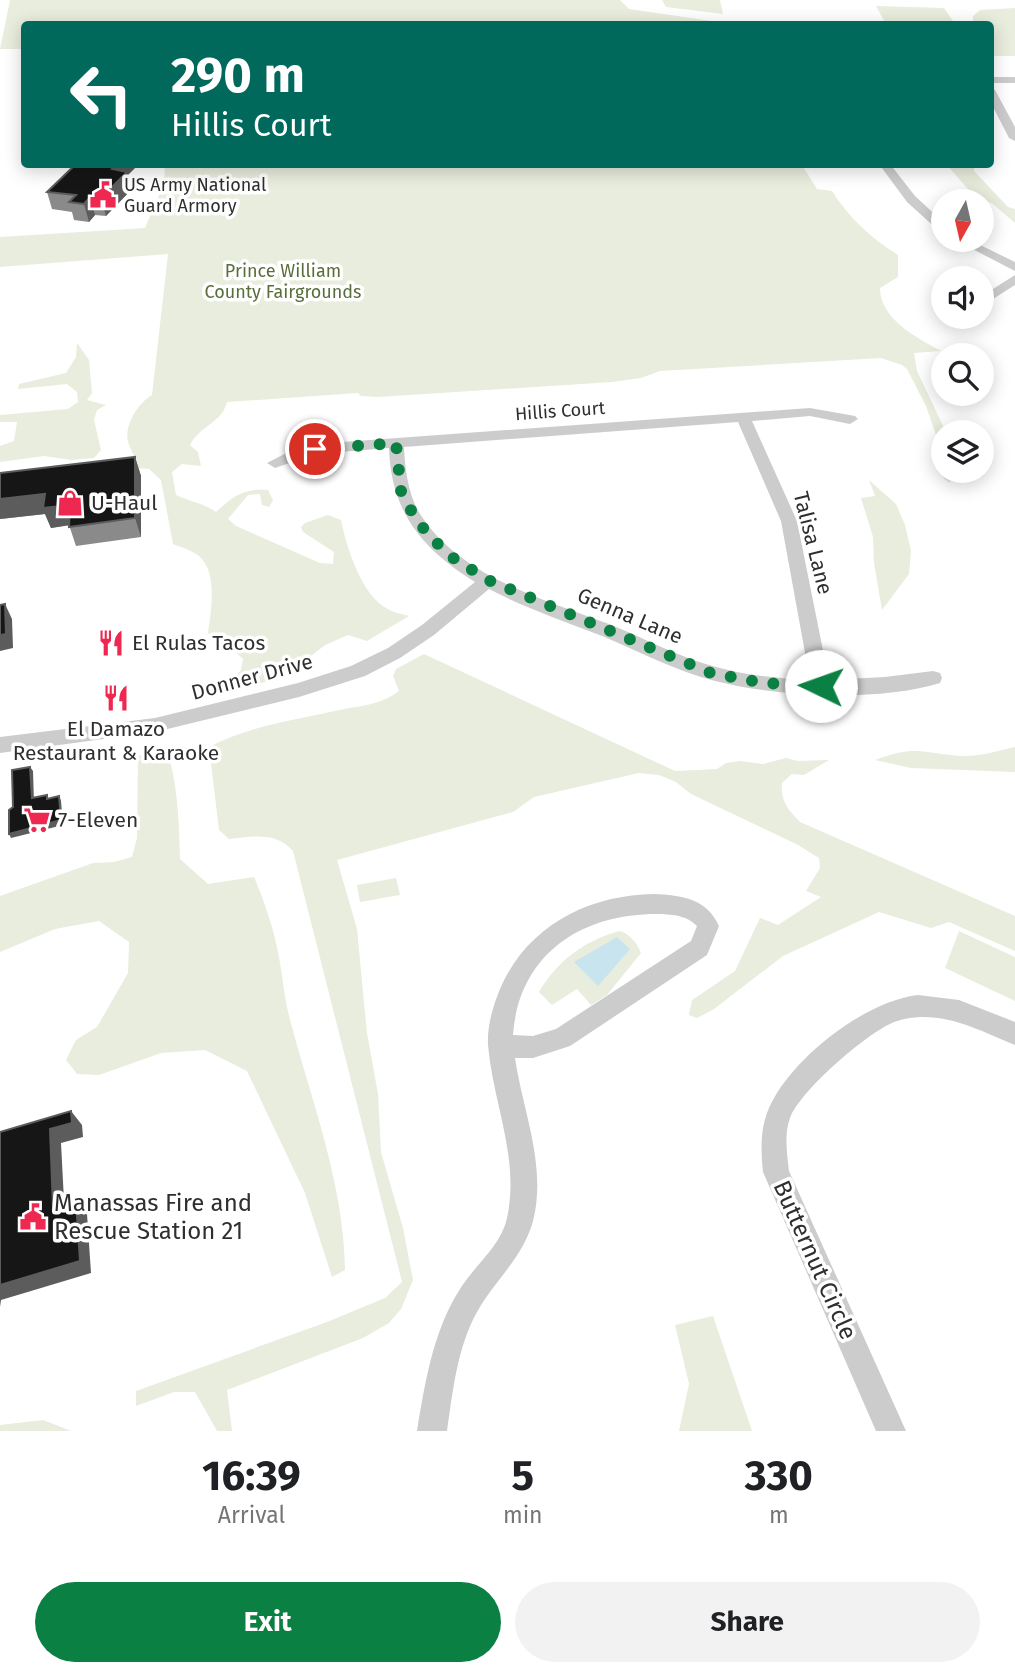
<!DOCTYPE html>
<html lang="en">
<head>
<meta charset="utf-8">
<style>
  :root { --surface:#fff; --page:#f2f2f2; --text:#202124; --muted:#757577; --accent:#0b8043 }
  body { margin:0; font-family:"Fira Sans",sans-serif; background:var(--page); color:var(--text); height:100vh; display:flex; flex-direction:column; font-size:26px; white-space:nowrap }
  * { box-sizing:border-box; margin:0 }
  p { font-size:23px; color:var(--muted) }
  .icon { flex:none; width:38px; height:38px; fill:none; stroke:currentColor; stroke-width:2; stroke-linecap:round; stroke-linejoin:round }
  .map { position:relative; height:1431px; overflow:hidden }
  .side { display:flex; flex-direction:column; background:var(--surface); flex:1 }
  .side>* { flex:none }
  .guide { position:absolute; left:21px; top:21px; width:973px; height:147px; border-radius:7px; box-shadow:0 4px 18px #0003; background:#00695c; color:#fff; overflow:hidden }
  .needle { width:46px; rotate:188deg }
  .fabs { position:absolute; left:931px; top:189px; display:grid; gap:14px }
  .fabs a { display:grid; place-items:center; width:63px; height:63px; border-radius:50%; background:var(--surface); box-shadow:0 4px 18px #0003; font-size:35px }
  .pin { position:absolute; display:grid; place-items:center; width:60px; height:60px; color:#fff; margin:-30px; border:4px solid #fff; border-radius:50%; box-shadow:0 2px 7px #0007 }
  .me { position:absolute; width:77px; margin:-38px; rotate:273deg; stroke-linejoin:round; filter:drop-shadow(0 0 5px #0008) }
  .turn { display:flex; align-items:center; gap:24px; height:147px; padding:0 35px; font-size:32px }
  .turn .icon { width:91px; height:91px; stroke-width:2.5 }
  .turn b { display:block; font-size:49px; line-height:60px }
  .eta { display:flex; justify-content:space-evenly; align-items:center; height:119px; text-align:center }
  .eta b { font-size:42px; font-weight:700; line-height:49px }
  .cta { display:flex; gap:14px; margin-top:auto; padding:14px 35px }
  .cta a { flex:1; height:80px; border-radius:42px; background:var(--accent); color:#fff; font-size:28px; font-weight:700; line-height:80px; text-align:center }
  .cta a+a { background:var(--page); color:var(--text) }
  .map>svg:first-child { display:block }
  .green { fill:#e8eddd }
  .water { fill:#c8e4ee }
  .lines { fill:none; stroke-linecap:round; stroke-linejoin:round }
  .minor { fill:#ccc; fill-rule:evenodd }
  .wall { fill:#8a8a8a }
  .shaded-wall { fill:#5c5c5c }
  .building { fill:#161616; stroke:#5c5c5c; stroke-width:2 }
  .route { stroke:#0b8043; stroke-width:12; stroke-dasharray:0 21.6 }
  .labels { text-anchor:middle; stroke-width:7; stroke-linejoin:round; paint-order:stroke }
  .far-poi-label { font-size:18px; fill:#2f2f2f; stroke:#fff; text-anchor:start }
  .far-park-label { font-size:18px; fill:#596e3a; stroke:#fff }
  .far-street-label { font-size:18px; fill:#2f2f2f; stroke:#fff }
  .poi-label { font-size:21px; fill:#2f2f2f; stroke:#fff; text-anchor:start }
  .street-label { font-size:21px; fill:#2f2f2f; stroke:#fff }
  .near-poi-label { font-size:24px; fill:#2f2f2f; stroke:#fff; text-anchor:start }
  .near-street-label { font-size:24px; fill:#2f2f2f; stroke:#fff }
</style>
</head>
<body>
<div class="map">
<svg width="1015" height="1431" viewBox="0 0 1015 1431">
  <rect width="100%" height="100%" fill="#fff"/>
  <path class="green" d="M 10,0 L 620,0 L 629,9 L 732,24 L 24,24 L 24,49 L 0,49 Z
    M 662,0 L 720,0 L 723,14 L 666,7 Z
    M 876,6 L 944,8 L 955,24 L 886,24 Z
    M 1015,8 L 1015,56 L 991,56 L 990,24 L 973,24 L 973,16 L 980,10 Z
    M 165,165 L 802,165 L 817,189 L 832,191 C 849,218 871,238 898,255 L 898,277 L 880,288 C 880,319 917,338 941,351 L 914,353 L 917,371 L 946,432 L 943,432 L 943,471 L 956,471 L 950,483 L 944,479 L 937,438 L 926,406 L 907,369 L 902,365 L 881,358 L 660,371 L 641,378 L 612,382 L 378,397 L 361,396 L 358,393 L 227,402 C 222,423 199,426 190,445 L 198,452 L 201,466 L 182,464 L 172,472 L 176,495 C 191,502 203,503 216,512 C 233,496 244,488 268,490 L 273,500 L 269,507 L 262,505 L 260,494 L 248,495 L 228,519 L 236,526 L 320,563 L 333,564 L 334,552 L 303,532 L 301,527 L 305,523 L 328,515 L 341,520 C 346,546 362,597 388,609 C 394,613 402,614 409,616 L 367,641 L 348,635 L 325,645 L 288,674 L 256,685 L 233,689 L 232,679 L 241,670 L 243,659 C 233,648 219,644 208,633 C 211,612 218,572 199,556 C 193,551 181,547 173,544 L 161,480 L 149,469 L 137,468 C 136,457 131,451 128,442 C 124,425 138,403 152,395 L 168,254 L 0,267 L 0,237 L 145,228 L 164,184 Z
    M 947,165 L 974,165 L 974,171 L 1008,207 L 1015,209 L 1015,223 L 993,204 L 973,195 Z
    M 77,343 L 89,360 L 92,393 L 87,400 L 106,405 L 97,410 L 94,420 L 101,450 L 94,458 L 71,460 L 44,456 L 0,462 L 0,446 L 14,441 L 17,422 L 0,422 L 0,415 L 68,409 L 78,402 L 77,392 L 67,384 L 18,389 L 19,384 L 66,373 L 76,357 Z
    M 869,480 L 896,504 L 905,525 L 911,551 L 909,574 L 882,610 L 874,563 L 873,537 L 861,498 L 875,496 Z
    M 424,654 L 675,771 L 717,769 L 726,763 L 740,761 L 763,764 L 786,758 L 798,761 L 829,760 L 804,775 L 792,774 L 782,783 C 780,800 788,810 800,822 L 1015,916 L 1015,951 L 949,922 L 931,928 L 879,912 L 783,956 L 714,1009 L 697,1018 L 689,1015 L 692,1000 L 735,971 L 760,918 L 778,925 L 821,897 L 806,891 L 820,868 L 819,858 L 798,845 L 691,794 L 676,782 L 659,775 L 639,773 L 534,797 L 513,812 L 337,860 L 357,929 L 367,1033 L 378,1094 L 381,1152 L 403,1228 L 413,1280 L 401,1309 L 389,1323 L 363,1338 L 227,1390 L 232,1431 L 217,1431 L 195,1392 L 174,1392 L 136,1406 L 136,1391 L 327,1322 L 385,1298 L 402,1282 L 293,851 C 277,832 253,836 229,839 L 219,830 L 209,747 C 248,726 296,720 339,710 C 363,705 378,706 399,691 L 393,676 L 396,669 Z
    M 1015,747 L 1015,772 L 911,768 L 875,760 C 918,743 925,755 966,756 C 982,756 1000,750 1015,747 Z
    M 156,751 L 168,753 C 178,788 179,823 180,859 L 208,884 L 254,877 C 263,898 271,921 276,943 C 282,967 283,992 289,1016 C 311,1100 344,1183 345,1270 L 332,1277 L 305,1193 L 247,1071 L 205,1050 L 161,1053 L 99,1075 L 77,1074 L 66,1060 L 76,1040 L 97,1027 L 128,973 L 129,942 L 99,921 L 55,929 L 0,952 L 0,896 L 93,863 L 114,862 L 132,857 L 137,838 L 138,756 Z
    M 396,878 L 400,895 L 360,902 L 357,885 Z
    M 619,931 C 628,932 638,944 641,953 L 607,995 L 591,1005 L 577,989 L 552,1005 L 539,992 C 557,961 584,941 619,931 Z
    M 959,931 L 1015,957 L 1015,1001 L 945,968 Z
    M 713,1316 L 752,1431 L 679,1431 L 689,1384 L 675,1325 Z
    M 43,1420 L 71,1431 L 0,1431 L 0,1425 Z"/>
  <path class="water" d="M 617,937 L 630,949 L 598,986 L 574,962 Z"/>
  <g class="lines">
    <path class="minor" d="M 990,77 L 1015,77 L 1015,83 L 990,83 Z
      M 990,87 L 995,90 L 1015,127 L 1015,141 L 1009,138 L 990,101 Z
      M 879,164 L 890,164 L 915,196 L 943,222 L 943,232 L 939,231 L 907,202 Z
      M 955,240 L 970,240 L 1015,262 L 1015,271 Z
      M 1015,275 L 1015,285 L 982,306 L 982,296 Z
      M 810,408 L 855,416 L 858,419 L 850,424 L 810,416 L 752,421 L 797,521 L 829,680 L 885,677 L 933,671 L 940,673 L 942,678 L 940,683 C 875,703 766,697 701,677 C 667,666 635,650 602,636 C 564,621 525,608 489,589 L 434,635 L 400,658 L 365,676 L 299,697 L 155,732 L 0,753 L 0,737 L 155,718 L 298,683 L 351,666 L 388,648 L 422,625 L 475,582 C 422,549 391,512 389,448 L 315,454 L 275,468 L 267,463 L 294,449 L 315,444 ZM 738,422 L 781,521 L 810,680 C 780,678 750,676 720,668 C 686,660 654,643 621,629 C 552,601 463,581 420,514 C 408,494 405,470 404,447 Z
      M 654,894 C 682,895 707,899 719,926 L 707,955 L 570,1046 L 533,1058 L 515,1058 C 523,1112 547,1166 533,1221 C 523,1258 494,1281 477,1312 C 457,1348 453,1391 447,1431 L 417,1431 C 425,1383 433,1331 460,1289 C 474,1266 501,1246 507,1218 C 520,1158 493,1104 488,1045 C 487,1026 493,1006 500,989 C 527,926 588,895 654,894 ZM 662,914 C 676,915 687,916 697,926 L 691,941 L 556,1029 L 533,1036 L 513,1035 C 519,953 583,912 662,914 Z
      M 918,995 L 959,1000 L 1015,1022 L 1015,1045 C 985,1033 957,1017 923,1017 C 913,1017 901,1019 892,1023 C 866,1034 800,1091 790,1118 C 784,1134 787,1154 789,1171 L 906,1431 L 876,1431 L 763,1172 C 761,1152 760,1132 767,1113 C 786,1062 864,1001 918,995 Z"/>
  </g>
  <path class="wall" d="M 128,175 L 132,189 L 106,216 L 95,215 L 89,222 L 74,220 L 72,212 L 52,209 L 47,192 Z
    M 135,457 L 141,476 L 141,537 L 76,546 L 69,525 L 51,528 L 45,514 L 0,519 Z"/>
  <path class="shaded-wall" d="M 117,164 L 139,164 L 128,175 L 132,189 L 106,216 L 101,198 L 112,169 Z
    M 90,197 L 95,215 L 89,222 L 84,204 Z
    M 135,457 L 141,476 L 141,537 L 135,518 Z
    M 45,494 L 70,505 L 77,524 L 51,528 L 45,514 L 0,519 L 0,499 Z
    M 5,604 L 12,619 L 13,648 L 0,651 L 0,635 Z
    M 30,767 L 33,771 L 34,803 L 32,798 Z
    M 59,796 L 61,801 L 63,825 L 11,838 L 9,834 Z
    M 71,1111 L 82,1125 L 83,1137 L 61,1143 L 65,1220 L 53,1208 L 50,1129 Z
    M 76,1201 L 87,1214 L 91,1273 L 1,1300 L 0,1307 L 0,1285 Z"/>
  <path class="building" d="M 76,164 L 117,164 L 112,169 L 127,172 L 101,198 L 90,197 L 84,204 L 69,202 L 76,195 L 47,192 Z
    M 135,457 L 135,518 L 69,527 L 70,505 L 43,508 L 45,494 L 0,499 L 0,473 Z
    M 5,604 L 6,634 L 0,635 L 0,605 Z
    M 30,767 L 32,798 L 47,795 L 47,799 L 59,796 L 61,820 L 9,834 L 9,810 L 13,807 L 12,770 Z
    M 71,1111 L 72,1123 L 50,1129 L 53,1208 L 76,1201 L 80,1261 L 0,1285 L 0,1132 Z"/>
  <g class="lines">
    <path class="route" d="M 315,449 L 396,443 L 401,491 L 416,520 L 447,554 L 488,580 L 711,673 L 763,683 L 821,686"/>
  </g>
  <defs>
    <g id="civic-bare" transform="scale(2.1)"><path d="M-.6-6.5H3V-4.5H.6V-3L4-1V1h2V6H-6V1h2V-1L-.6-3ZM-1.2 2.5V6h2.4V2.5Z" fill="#ef2851" stroke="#fff" stroke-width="2.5" paint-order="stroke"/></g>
    <g id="shop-bare" transform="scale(2.1)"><path d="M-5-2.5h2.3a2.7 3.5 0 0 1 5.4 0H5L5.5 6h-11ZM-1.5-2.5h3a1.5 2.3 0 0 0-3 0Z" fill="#ef2851" stroke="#fff" stroke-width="2.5" paint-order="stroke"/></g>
    <g id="restaurant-bare" transform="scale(2.1)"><path d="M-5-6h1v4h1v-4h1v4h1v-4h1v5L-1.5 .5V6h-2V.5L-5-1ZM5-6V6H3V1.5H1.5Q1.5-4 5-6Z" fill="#ef2851" stroke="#fff" stroke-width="2.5" paint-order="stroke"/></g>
    <g id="supermarket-bare" transform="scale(2.1)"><path d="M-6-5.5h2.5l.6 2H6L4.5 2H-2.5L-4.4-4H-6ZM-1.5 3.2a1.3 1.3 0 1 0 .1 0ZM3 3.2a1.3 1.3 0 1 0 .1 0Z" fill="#ef2851" stroke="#fff" stroke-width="2.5" paint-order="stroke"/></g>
  </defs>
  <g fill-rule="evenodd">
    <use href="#civic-bare" x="103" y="195"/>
    <use href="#shop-bare" x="70" y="503"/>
    <use href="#restaurant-bare" x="111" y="643"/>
    <use href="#restaurant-bare" x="116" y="698"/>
    <use href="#supermarket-bare" x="37" y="820"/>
    <use href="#civic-bare" x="33" y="1217"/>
  </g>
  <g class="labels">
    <g class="far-poi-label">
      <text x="124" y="191">US Army National<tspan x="124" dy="21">Guard Armory</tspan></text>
    </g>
    <g class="far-park-label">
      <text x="283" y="277">Prince William<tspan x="283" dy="21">County Fairgrounds</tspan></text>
    </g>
    <g class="far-street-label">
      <text transform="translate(560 411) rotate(-4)" y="6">Hillis Court</text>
    </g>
    <g class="poi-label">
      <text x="91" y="510">U-Haul</text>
      <text x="132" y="650">El Rulas Tacos</text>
      <text x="116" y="736" text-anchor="middle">El Damazo<tspan x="116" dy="24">Restaurant &amp; Karaoke</tspan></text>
      <text x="58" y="827">7-Eleven</text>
    </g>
    <g class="street-label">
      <text transform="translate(813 543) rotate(76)" y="7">Talisa Lane</text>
      <text transform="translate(630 616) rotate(23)" y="7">Genna Lane</text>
      <text transform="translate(252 677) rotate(-15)" y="7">Donner Drive</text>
    </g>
    <g class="near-poi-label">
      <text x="54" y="1211">Manassas Fire and<tspan x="54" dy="28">Rescue Station 21</tspan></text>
    </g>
    <g class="near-street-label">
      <text transform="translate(815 1260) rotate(66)" y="8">Butternut Circle</text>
    </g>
  </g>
</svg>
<div class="fabs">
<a><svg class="needle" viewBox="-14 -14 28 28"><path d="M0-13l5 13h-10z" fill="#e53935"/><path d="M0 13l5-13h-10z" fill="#757577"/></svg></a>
<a><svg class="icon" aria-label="sound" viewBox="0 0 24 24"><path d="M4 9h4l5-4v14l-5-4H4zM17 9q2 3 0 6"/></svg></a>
<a><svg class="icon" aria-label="search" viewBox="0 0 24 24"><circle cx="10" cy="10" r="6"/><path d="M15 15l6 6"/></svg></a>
<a><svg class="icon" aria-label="layers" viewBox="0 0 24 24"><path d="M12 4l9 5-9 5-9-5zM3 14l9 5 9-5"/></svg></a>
</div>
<div class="pin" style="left:315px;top:449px;background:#d93025"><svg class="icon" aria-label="arrive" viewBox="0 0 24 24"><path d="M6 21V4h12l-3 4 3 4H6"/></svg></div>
<svg class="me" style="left:821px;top:686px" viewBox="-20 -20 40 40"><circle r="19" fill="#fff"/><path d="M0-13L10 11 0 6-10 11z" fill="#0b8043"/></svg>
<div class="guide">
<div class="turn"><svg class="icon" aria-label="left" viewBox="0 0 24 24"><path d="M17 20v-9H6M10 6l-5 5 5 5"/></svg><div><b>290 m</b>Hillis Court</div></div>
</div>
</div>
<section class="side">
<div class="eta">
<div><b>16:39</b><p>Arrival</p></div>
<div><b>5</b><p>min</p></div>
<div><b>330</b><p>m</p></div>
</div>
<div class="cta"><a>Exit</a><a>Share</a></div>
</section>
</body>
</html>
